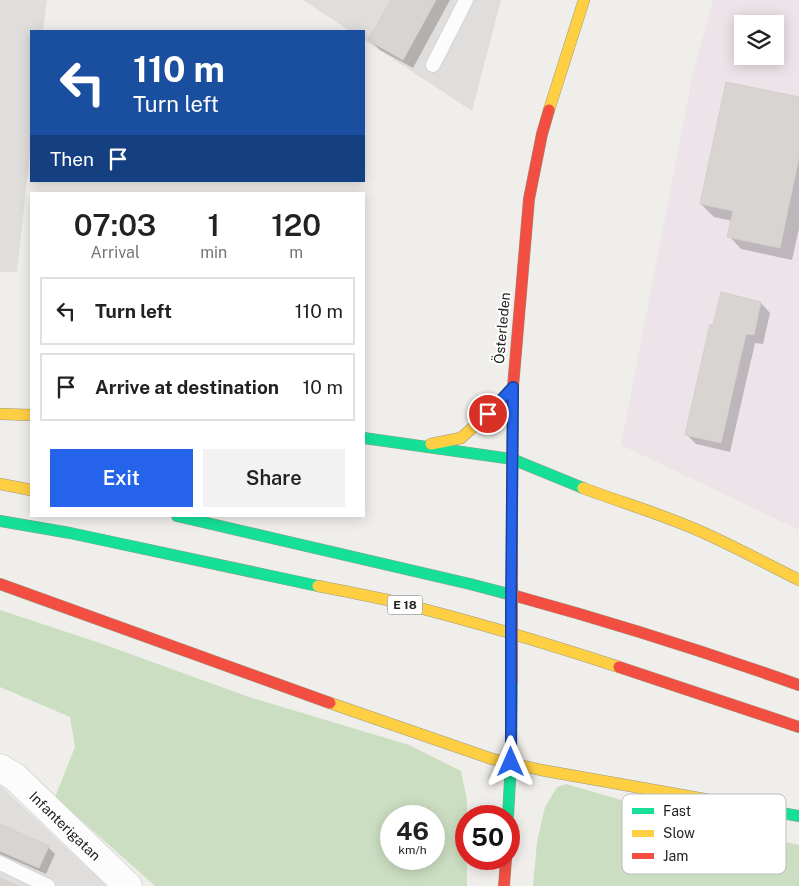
<!DOCTYPE html>
<html lang="en">
<head>
<meta charset="utf-8">
<style>
  :root { --surface:#fff; --page:#f2f2f2; --text:#222; --muted:#767676; --line:#e0e0e0; --accent:#2563eb }
  body { margin:0; font-family:"Public Sans",sans-serif; background:var(--page); color:var(--text); height:100vh; display:flex; flex-direction:column; font-size:19px; white-space:nowrap }
  * { box-sizing:border-box; margin:0 }
  p { font-size:16px; color:var(--muted) }
  .icon { flex:none; width:28px; height:28px; fill:none; stroke:currentColor; stroke-width:2; stroke-linecap:round; stroke-linejoin:round }
  .map { position:relative; flex:1; overflow:hidden }
  .panel { position:absolute; left:30px; top:192px; width:335px; height:325px; display:flex; flex-direction:column; background:var(--surface); border-radius:0px; box-shadow:0 2px 12px #0003 }
  .panel>* { flex:none }
  .banner { position:absolute; left:30px; top:30px; width:335px; height:152px; border-radius:0px; box-shadow:0 2px 12px #0003; background:#1a4fa0; color:#fff; overflow:hidden }
  .fabs { position:absolute; left:734px; top:15px; display:grid; gap:10px }
  .fabs a { display:grid; place-items:center; width:50px; height:50px; border-radius:0px; background:var(--surface); box-shadow:0 2px 12px #0003; font-size:25px }
  .speed { position:absolute; left:380px; top:805px; display:flex; gap:10px; font-size:25px; font-weight:700; text-align:center }
  .speed>* { display:grid; place-content:center; width:65px; height:65px; border-radius:50%; background:var(--surface); box-shadow:0 2px 12px #0003; line-height:1 }
  .speed small { font-size:12px; font-weight:400 }
  .speed .limit { border:8px solid #d22; background:#fff; color:#111 }
  .pin { position:absolute; display:grid; place-items:center; width:42px; height:42px; color:#fff; margin:-21px; border:2px solid #fff; border-radius:50%; box-shadow:0 1px 5px #0007 }
  .me { position:absolute; width:55px; margin:-28px; rotate:0deg; stroke-linejoin:round; filter:drop-shadow(0 0 4px #0008) }
  .turn { display:flex; align-items:center; gap:18px; height:105px; padding:0 20px; font-size:22px }
  .turn .icon { width:65px; height:65px; stroke-width:2.5 }
  .turn b { display:block; font-size:35px; line-height:42px }
  .then { display:flex; align-items:center; height:48px; padding:0 20px; background:#0003; gap:10px; font-size:19px }
  .eta { display:flex; justify-content:space-evenly; align-items:center; height:85px; text-align:center }
  .eta b { font-size:30px; font-weight:600; line-height:35px }
  .cta { display:flex; gap:10px; margin-top:auto; padding:10px 20px }
  .cta a { flex:1; height:58px; border-radius:0px; background:var(--accent); color:#fff; font-size:20px; font-weight:600; line-height:58px; text-align:center }
  .cta a+a { background:var(--page); color:var(--text) }
  ul { padding:0; list-style:none }
  li { display:flex; align-items:center; gap:15px; height:68px; margin:0 10px 8px; padding:0 10px; border:2px solid var(--line); border-radius:0px }
  li div { flex:1 }
  li b { display:block; font-size:19px }
  li em { font-style:normal }
  .map>svg:first-child { display:block }
  .residential { fill:#dfdedc }
  .industrial { fill:#ede4e9; fill-rule:evenodd }
  .forest { fill:#cbdec1; fill-rule:evenodd }
  .shadow { fill:#0003 }
  .building { fill:#d7d4d2; stroke:#d3d0cc }
  .lines { fill:none; stroke-linecap:round; stroke-linejoin:round }
  .lane-casing { stroke:#c9c8c7; stroke-width:15 }
  .street-casing { stroke:#c9c8c7; stroke-width:29 }
  .fast-casing { stroke:#999a82; stroke-width:12 }
  .slow-casing { stroke:#999a82; stroke-width:12 }
  .jam-casing { stroke:#999a82; stroke-width:12 }
  .lane { stroke:#fdfcfc; stroke-width:14 }
  .street { stroke:#fdfcfc; stroke-width:28 }
  .fast { stroke:#16e098; stroke-width:11 }
  .slow { stroke:#ffcf43; stroke-width:11 }
  .jam { stroke:#f24e42; stroke-width:11 }
  .jam-bridge-casing { stroke:#999a82; stroke-width:12; stroke-linecap:butt }
  .jam-bridge { stroke:#f24e42; stroke-width:11 }
  .route-casing { stroke:#184099; stroke-width:12 }
  .route { stroke:#2563eb; stroke-width:9 }
  .labels { text-anchor:middle; stroke-width:4; stroke-linejoin:round; paint-order:stroke }
  .shield { fill:#fff; stroke:#646464; stroke-width:1 }
  .shield-label { font-size:12px; font-weight:bold; fill:#222 }
  .street-label { font-size:14px; fill:#222; stroke:#fff }
  .key { fill:#fff; stroke:#bdbdbd; stroke-width:1 }
  .key-label { font-size:14px; fill:#222 }
</style>
</head>
<body>
<div class="map">
<svg width="799" height="886" viewBox="0 0 799 886">
  <rect width="100%" height="100%" fill="#f0eeeb"/>
  <path class="residential" d="M 0,0 L 47,0 L 43,31 L 31,31 L 31,144 L 17,272 L 0,272 Z
    M 303,0 L 501,0 L 472,111 L 364,40 L 364,31 L 350,31 Z
    M 0,785 L 57,839 L 107,886 L 0,886 Z"/>
  <path class="industrial" d="M 713,0 L 799,0 L 799,530 L 621,445 L 693,73 ZM 742,24 L 775,24 L 775,56 L 742,56 Z"/>
  <path class="forest" d="M 0,610 L 100,643 L 249,697 L 409,745 L 461,771 L 467,800 L 467,886 L 155,886 L 55,797 L 75,747 L 70,717 L 0,687 ZM 391,816 L 434,816 L 434,859 L 391,859 Z
    M 566,784 L 700,823 L 799,845 L 799,886 L 533,886 L 537,842 L 545,807 L 557,787 Z"/>
  <path class="shadow" d="M 392,0 L 450,0 L 413,68 L 380,50 L 370,40 Z
    M 799,98 L 799,228 L 792,260 L 741,249 L 729,236 L 732,221 L 714,217 L 701,204 Z
    M 761,303 L 770,313 L 763,344 L 755,343 L 730,452 L 696,444 L 686,434 Z
    M 0,826 L 48,847 L 55,854 L 46,874 L 0,854 Z"/>
  <path class="building" d="M 391,0 L 436,0 L 403,60 L 368,40 Z
    M 726,82 L 799,97 L 799,157 L 780,248 L 727,237 L 733,211 L 700,204 Z
    M 721,292 L 761,302 L 754,335 L 746,334 L 721,443 L 685,435 L 710,324 L 713,325 Z
    M 0,824 L 49,846 L 39,868 L 0,851 Z
    M 0,878 L 18,886 L 0,886 Z"/>
  <g class="lines">
    <g class="lane-casing">
      <path id="lane" d="M 433,65 L 466,0
        M 0,863 L 48,886"/>
    </g>
    <g class="street-casing">
      <path id="street" d="M 0,768 L 15,777 L 128,886"/>
    </g>
    <g class="fast-casing">
      <path id="fast" d="M 364,438 L 512,459 L 583,488
        M 177,516 L 470,584 L 516,596
        M 0,521 L 70,533 L 318,586
        M 704,799 L 799,816
        M 508,816 L 511,762 L 512,682"/>
    </g>
    <g class="slow-casing">
      <path id="slow" d="M 549,110 L 584,0
        M 0,414 L 31,415
        M 431,444 L 461,438 L 488,414 L 513,387
        M 0,484 L 31,490
        M 583,488 C 620,502 658,513 695,529 C 730,544 765,563 799,580
        M 318,586 C 344,591 371,596 396,602 C 472,621 546,643 619,667
        M 330,703 L 492,759 L 541,770 L 704,799"/>
    </g>
    <g class="jam-casing">
      <path id="jam" d="M 512,516 L 513,387 L 529,199 L 542,134 L 549,110
        M 0,584 L 330,703
        M 516,596 C 611,622 706,652 799,685
        M 619,667 L 799,727
        M 504,886 L 506,859"/>
    </g>
    <use href="#lane" class="lane"/>
    <use href="#street" class="street"/>
    <use href="#fast" class="fast"/>
    <use href="#slow" class="slow"/>
    <use href="#jam" class="jam"/>
    <g class="jam-bridge-casing">
      <path id="jam-bridge" d="M 512,516 L 512,682"/>
    </g>
    <use href="#jam-bridge" class="jam-bridge"/>
  </g>
  <g class="lines">
    <g class="route-casing">
      <path id="route" d="M 488,414 L 513,387 L 511,607 L 511,762"/>
    </g>
    <use href="#route" class="route"/>
  </g>
  <g class="labels">
    <rect class="shield" x="387.5" y="595.5" width="35" height="19" rx="4"/>
    <g class="shield-label">
      <text x="405" y="609">E 18</text>
    </g>
    <g class="street-label">
      <text transform="translate(502 328) rotate(-85)" y="5">Österleden</text>
      <text transform="translate(65 826) rotate(44)" y="5">Infanterigatan</text>
    </g>
  </g>
  <rect x="622" y="794" width="164" height="80" rx="8" class="key"/>
  <rect x="632" y="808" width="22" height="6" fill="#16e098"/>
  <rect x="632" y="830" width="22" height="7" fill="#ffcf43"/>
  <rect x="632" y="853" width="22" height="6" fill="#f24e42"/>
  <g class="key-label">
    <text x="663" y="816">Fast</text>
    <text x="663" y="838">Slow</text>
    <text x="663" y="861">Jam</text>
  </g>
</svg>
<div class="fabs">
<a><svg class="icon" aria-label="layers" viewBox="0 0 24 24"><path d="M12 4l9 5-9 5-9-5zM3 14l9 5 9-5"/></svg></a>
</div>
<div class="speed"><div>46<small>km/h</small></div><div class="limit">50</div></div>
<div class="pin" style="left:488px;top:414px;background:#d93025"><svg class="icon" aria-label="arrive" viewBox="0 0 24 24"><path d="M6 21V4h12l-3 4 3 4H6"/></svg></div>
<svg class="me" style="left:511px;top:762px" viewBox="-20 -20 40 40"><path d="M0-17L14 15 0 8-14 15z" fill="#2563eb" stroke="#fff" stroke-width="4"/></svg>
<div class="banner">
<div class="turn"><svg class="icon" aria-label="left" viewBox="0 0 24 24"><path d="M17 20v-9H6M10 6l-5 5 5 5"/></svg><div><b>110 m</b>Turn left</div></div>
<div class="then">Then<svg class="icon" aria-label="arrive" viewBox="0 0 24 24"><path d="M6 21V4h12l-3 4 3 4H6"/></svg></div>
</div>
<section class="panel">
<div class="eta">
<div><b>07:03</b><p>Arrival</p></div>
<div><b>1</b><p>min</p></div>
<div><b>120</b><p>m</p></div>
</div>
<ul>
<li><svg class="icon" aria-label="left" viewBox="0 0 24 24"><path d="M17 20v-9H6M10 6l-5 5 5 5"/></svg><div><b>Turn left</b></div><em>110 m</em></li>
<li><svg class="icon" aria-label="arrive" viewBox="0 0 24 24"><path d="M6 21V4h12l-3 4 3 4H6"/></svg><div><b>Arrive at destination</b></div><em>10 m</em></li>
</ul>
<div class="cta"><a>Exit</a><a>Share</a></div>
</section>
</div>
</body>
</html>
